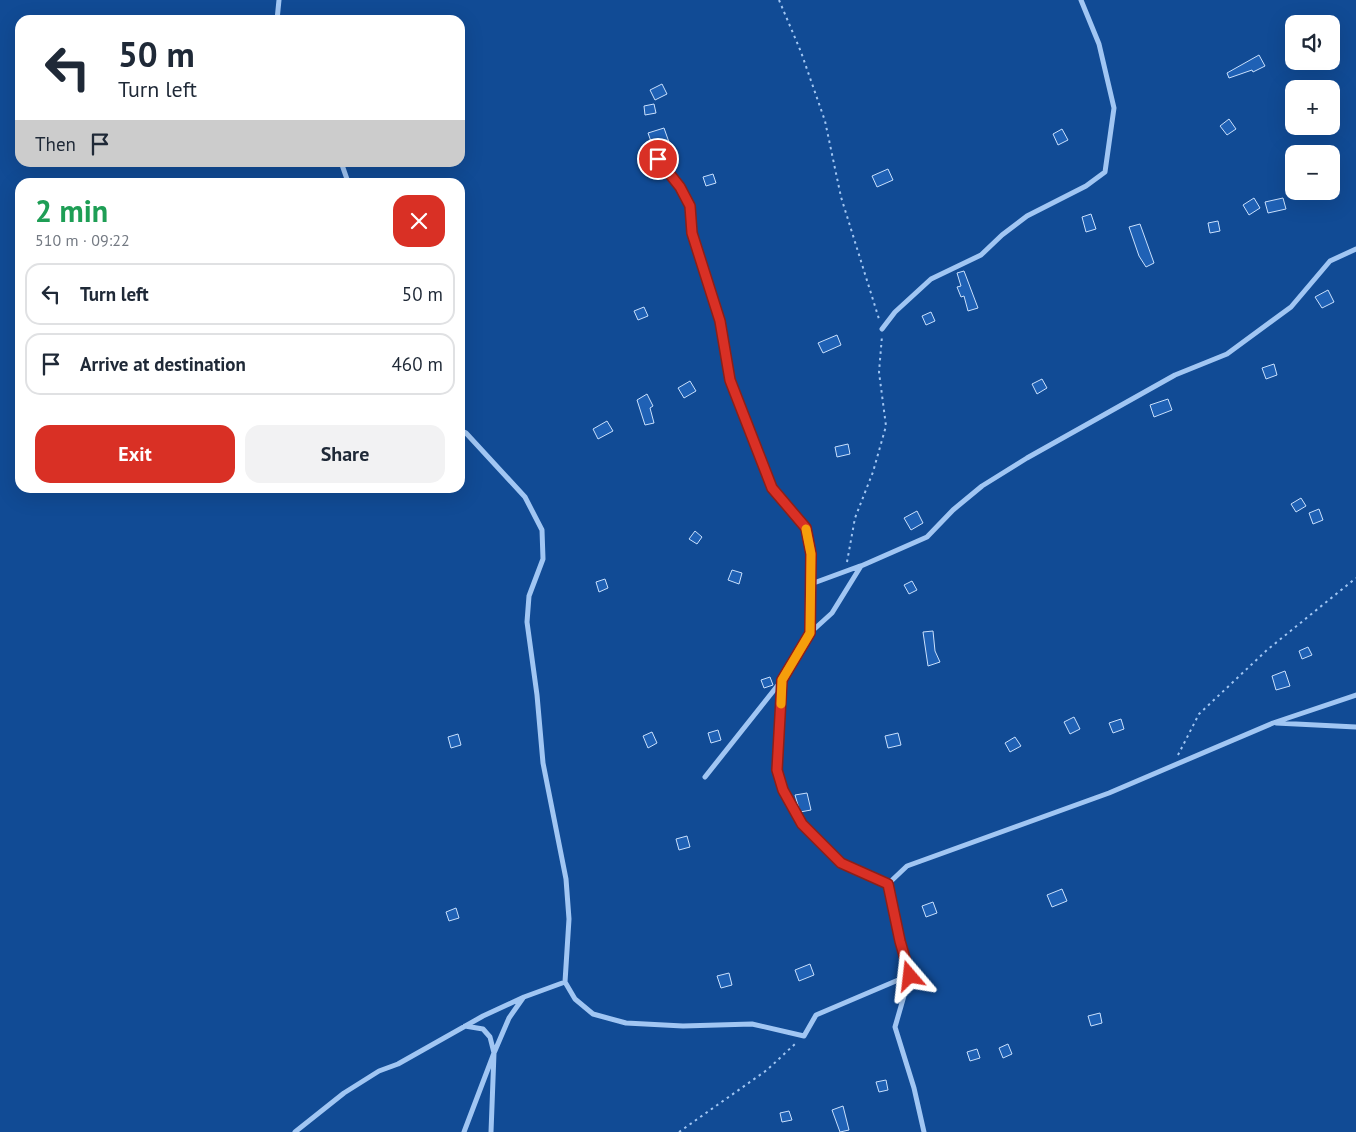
<!DOCTYPE html>
<html lang="en">
<head>
<meta charset="utf-8">
<style>
  :root { --surface:#fff; --page:#f2f2f3; --text:#1f2937; --muted:#747a83; --line:#e0e1e3; --accent:#d93025 }
  body { margin:0; font-family:"PT Sans",sans-serif; background:var(--page); color:var(--text); height:100vh; display:flex; flex-direction:column; font-size:19px; white-space:nowrap }
  * { box-sizing:border-box; margin:0 }
  p { font-size:16px; color:var(--muted) }
  .icon { flex:none; width:28px; height:28px; fill:none; stroke:currentColor; stroke-width:2; stroke-linecap:round; stroke-linejoin:round }
  .map { position:relative; flex:1; overflow:hidden }
  .sheet { position:absolute; left:15px; top:178px; width:450px; height:315px; display:flex; flex-direction:column; background:var(--surface); border-radius:15px; box-shadow:0 5px 20px #0002 }
  .sheet>* { flex:none }
  .top-card { position:absolute; left:15px; top:15px; width:450px; height:152px; border-radius:15px; box-shadow:0 5px 20px #0002; background:#fff; color:var(--text); overflow:hidden }
  .tools { position:absolute; left:1285px; top:15px; display:grid; gap:10px }
  .tools a { display:grid; place-items:center; width:55px; height:55px; border-radius:10px; background:var(--surface); box-shadow:0 5px 20px #0002; font-size:25px }
  .pin { position:absolute; display:grid; place-items:center; width:42px; height:42px; color:#fff; margin:-21px; border:2px solid #fff; border-radius:50%; box-shadow:0 1px 5px #0007 }
  .me { position:absolute; width:55px; margin:-28px; rotate:343deg; stroke-linejoin:round; filter:drop-shadow(0 0 4px #0008) }
  .turn { display:flex; align-items:center; gap:18px; height:105px; padding:0 20px; font-size:22px }
  .turn .icon { width:65px; height:65px; stroke-width:2.5 }
  .turn b { display:block; font-size:35px; line-height:42px }
  .then { display:flex; align-items:center; height:48px; padding:0 20px; background:#0003; gap:10px; font-size:19px }
  .round { display:grid; place-items:center; flex:none; width:52px; height:52px; border-radius:15px; background:var(--page) }
  .head { display:flex; align-items:center; justify-content:space-between; height:85px; padding:0 20px }
  h1 { font-size:30px; font-weight:800; line-height:38px; color:#1e9e55 }
  .button { display:flex; gap:10px; margin-top:auto; padding:10px 20px }
  .button a { flex:1; height:58px; border-radius:15px; background:var(--accent); color:#fff; font-size:20px; font-weight:800; line-height:58px; text-align:center }
  .button a+a { background:var(--page); color:var(--text) }
  ul { padding:0; list-style:none }
  li { display:flex; align-items:center; gap:15px; height:62px; margin:0 10px 8px; padding:0 10px; border:2px solid var(--line); border-radius:15px }
  li div { flex:1 }
  li b { display:block; font-size:19px }
  li em { font-style:normal }
  .map>svg:first-child { display:block }
  .building { fill:#1f61b5; stroke:#c9e0fd }
  .lines { fill:none; stroke-linecap:round; stroke-linejoin:round }
  .path { stroke:#a1c6f3; stroke-width:2; stroke-dasharray:2.5 4; stroke-linecap:butt }
  .minor { stroke:#a1c6f3; stroke-width:5 }
  .route-casing { stroke:#8d1f18; stroke-width:12 }
  .route { stroke:#d93025; stroke-width:9 }
  .slow { stroke:#f59e0b; stroke-width:9 }
</style>
</head>
<body>
<div class="map">
<svg width="1356" height="1132" viewBox="0 0 1356 1132">
  <rect width="100%" height="100%" fill="#114b95"/>
  <path class="building" d="M 1259,55 L 1265,66 L 1253,72 L 1252,70 L 1229,78 L 1227,73 Z
    M 662,84 L 667,94 L 655,100 L 650,90 Z
    M 654,104 L 656,113 L 645,115 L 644,106 Z
    M 1229,119 L 1236,129 L 1227,135 L 1220,126 Z
    M 664,128 L 670,145 L 654,150 L 648,133 Z
    M 1062,129 L 1068,140 L 1058,145 L 1053,134 Z
    M 888,169 L 893,180 L 877,187 L 872,176 Z
    M 713,174 L 716,183 L 706,186 L 703,177 Z
    M 1254,198 L 1260,208 L 1249,215 L 1243,205 Z
    M 1283,198 L 1286,209 L 1268,213 L 1265,202 Z
    M 1091,214 L 1096,229 L 1086,232 L 1082,217 Z
    M 1218,221 L 1220,231 L 1210,233 L 1208,223 Z
    M 1140,224 L 1154,263 L 1146,267 L 1139,256 L 1129,227 Z
    M 964,271 L 978,308 L 968,311 L 964,296 L 961,297 L 957,287 L 961,286 L 957,273 Z
    M 1328,290 L 1334,302 L 1322,308 L 1315,297 Z
    M 644,307 L 648,316 L 638,320 L 634,311 Z
    M 931,312 L 935,321 L 926,325 L 922,316 Z
    M 837,335 L 841,345 L 823,353 L 818,343 Z
    M 1274,364 L 1277,375 L 1266,379 L 1262,368 Z
    M 1042,379 L 1047,388 L 1037,394 L 1032,384 Z
    M 690,381 L 696,391 L 684,398 L 678,388 Z
    M 647,394 L 653,406 L 650,408 L 654,423 L 645,425 L 637,400 Z
    M 1168,399 L 1172,410 L 1154,417 L 1150,405 Z
    M 607,421 L 613,431 L 598,439 L 593,429 Z
    M 848,444 L 850,454 L 837,457 L 835,447 Z
    M 1301,498 L 1306,506 L 1296,512 L 1291,504 Z
    M 1319,509 L 1323,520 L 1313,524 L 1309,513 Z
    M 917,511 L 923,523 L 911,530 L 904,518 Z
    M 695,531 L 702,537 L 697,544 L 689,539 Z
    M 732,570 L 742,573 L 739,584 L 728,580 Z
    M 605,579 L 608,588 L 599,592 L 596,582 Z
    M 912,581 L 917,590 L 909,594 L 904,585 Z
    M 933,631 L 935,651 L 940,662 L 928,666 L 923,632 Z
    M 1308,647 L 1312,655 L 1302,659 L 1299,651 Z
    M 1285,671 L 1290,686 L 1276,690 L 1272,676 Z
    M 770,677 L 773,685 L 764,688 L 761,680 Z
    M 1074,717 L 1080,729 L 1070,734 L 1064,722 Z
    M 1121,719 L 1124,729 L 1113,733 L 1109,723 Z
    M 718,730 L 721,740 L 711,743 L 708,733 Z
    M 652,732 L 657,743 L 648,748 L 643,736 Z
    M 898,733 L 901,745 L 888,748 L 885,736 Z
    M 458,734 L 461,745 L 451,748 L 448,737 Z
    M 1015,737 L 1021,746 L 1010,752 L 1005,743 Z
    M 807,793 L 811,810 L 800,812 L 795,795 Z
    M 687,836 L 690,847 L 679,850 L 676,839 Z
    M 1062,889 L 1067,901 L 1052,907 L 1047,895 Z
    M 933,902 L 937,913 L 926,917 L 922,906 Z
    M 456,908 L 459,918 L 449,921 L 446,912 Z
    M 810,964 L 814,975 L 799,981 L 795,970 Z
    M 729,973 L 732,985 L 721,988 L 717,976 Z
    M 1100,1013 L 1102,1023 L 1091,1026 L 1088,1016 Z
    M 1008,1044 L 1012,1054 L 1003,1058 L 999,1048 Z
    M 977,1049 L 980,1058 L 970,1061 L 967,1052 Z
    M 886,1080 L 888,1090 L 879,1092 L 876,1082 Z
    M 843,1106 L 849,1130 L 840,1132 L 832,1110 Z
    M 789,1111 L 792,1120 L 782,1122 L 780,1113 Z"/>
  <g class="lines">
    <path class="path" d="M 779,0 L 801,52 L 825,121 L 841,197 L 879,319
      M 847,562 L 855,518 L 873,472 L 886,426 L 879,372 L 882,336
      M 1178,755 L 1199,714 L 1267,650 L 1356,578
      M 679,1132 L 767,1070 L 796,1043"/>
    <path class="minor" d="M 277,20 L 279,0
      M 658,159 L 679,187 L 689,206 L 692,233 L 720,321 L 730,380 L 772,488 L 806,528 L 811,554 L 811,584
      M 341,162 L 348,182
      M 882,329 L 895,312 L 931,279 L 981,255 L 1002,235 L 1027,216 L 1086,186 L 1105,172 L 1114,108 L 1099,44 L 1081,0
      M 810,633 L 832,613 L 861,566 L 927,537 L 953,510 L 982,486 L 1027,458 L 1175,375 L 1227,354 L 1291,307 L 1330,261 L 1356,249
      M 782,680 L 777,770 L 783,790 L 802,824 L 841,863 L 888,884
      M 1276,723 L 1356,727
      M 705,777 L 782,680 L 810,633 L 811,584 L 860,566
      M 565,982 L 575,999 L 593,1014 L 626,1023 L 683,1026 L 752,1024 L 804,1036 L 816,1015 L 910,975
      M 295,1132 L 344,1093 L 379,1071 L 398,1064 L 483,1016 L 524,997 L 565,982 L 569,919 L 566,879 L 543,763 L 537,695 L 527,622 L 529,596 L 543,559 L 542,530 L 525,497 L 466,433 L 460,430
      M 464,1132 L 494,1053 L 490,1037 L 483,1029 L 465,1026
      M 491,1132 L 494,1053 L 509,1018 L 523,998
      M 924,1132 L 914,1088 L 895,1027 L 910,975 L 900,941 L 888,884 L 907,866 L 1109,793 L 1273,723 L 1356,695"/>
  </g>
  <g class="lines">
    <g class="route-casing">
      <path id="route" d="M 658,159 L 680,187 L 690,206 L 692,233 L 720,321 L 730,380 L 772,488 L 806,528 L 811,554 L 810,633 L 782,680 L 777,770 L 783,790 L 802,824 L 841,863 L 888,884 L 900,941 L 910,976"/>
    </g>
    <use href="#route" class="route"/>
    <path class="slow" d="M 781,704 L 782,680 L 810,633 L 811,554 L 806,529"/>
  </g>
</svg>
<div class="tools">
<a><svg class="icon" aria-label="sound" viewBox="0 0 24 24"><path d="M4 9h4l5-4v14l-5-4H4zM17 9q2 3 0 6"/></svg></a>
<a>+</a>
<a>−</a>
</div>
<div class="pin" style="left:658px;top:159px;background:#d93025"><svg class="icon" aria-label="arrive" viewBox="0 0 24 24"><path d="M6 21V4h12l-3 4 3 4H6"/></svg></div>
<svg class="me" style="left:910px;top:976px" viewBox="-20 -20 40 40"><path d="M0-17L14 15 0 8-14 15z" fill="#d93025" stroke="#fff" stroke-width="4"/></svg>
<div class="top-card">
<div class="turn"><svg class="icon" aria-label="left" viewBox="0 0 24 24"><path d="M17 20v-9H6M10 6l-5 5 5 5"/></svg><div><b>50 m</b>Turn left</div></div>
<div class="then">Then<svg class="icon" aria-label="arrive" viewBox="0 0 24 24"><path d="M6 21V4h12l-3 4 3 4H6"/></svg></div>
</div>
<section class="sheet">
<div class="head"><div><h1>2 min</h1><p>510 m · 09:22</p></div><a class="round" style="background:#d93025;color:#fff"><svg class="icon" aria-label="close" viewBox="0 0 24 24"><path d="M6 6l12 12M18 6L6 18"/></svg></a></div>
<ul>
<li><svg class="icon" aria-label="left" viewBox="0 0 24 24"><path d="M17 20v-9H6M10 6l-5 5 5 5"/></svg><div><b>Turn left</b></div><em>50 m</em></li>
<li><svg class="icon" aria-label="arrive" viewBox="0 0 24 24"><path d="M6 21V4h12l-3 4 3 4H6"/></svg><div><b>Arrive at destination</b></div><em>460 m</em></li>
</ul>
<div class="button"><a>Exit</a><a>Share</a></div>
</section>
</div>
</body>
</html>
